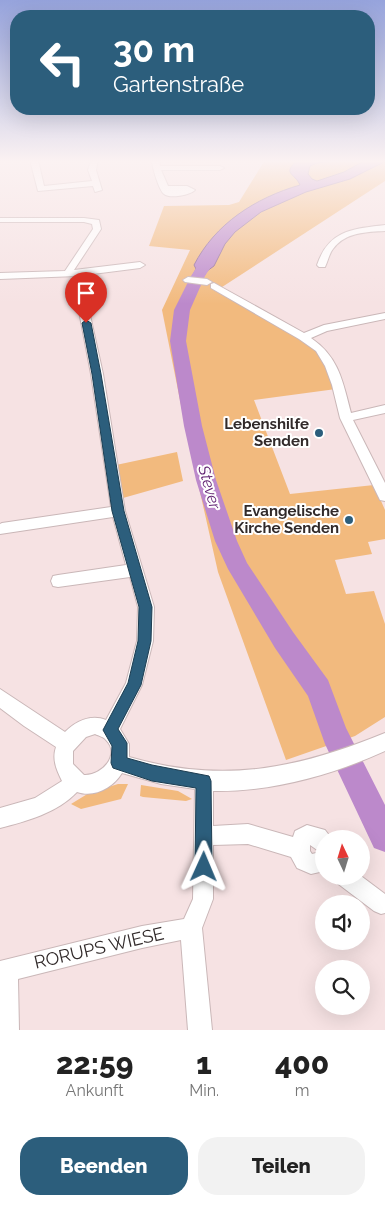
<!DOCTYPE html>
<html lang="de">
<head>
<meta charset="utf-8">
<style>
  :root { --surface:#fff; --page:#f2f2f2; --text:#222; --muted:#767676; --accent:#2c5e7c }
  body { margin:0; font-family:Raleway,sans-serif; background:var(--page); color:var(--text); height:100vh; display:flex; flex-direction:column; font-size:19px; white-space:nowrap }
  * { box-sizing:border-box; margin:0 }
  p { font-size:16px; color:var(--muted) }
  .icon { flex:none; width:28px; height:28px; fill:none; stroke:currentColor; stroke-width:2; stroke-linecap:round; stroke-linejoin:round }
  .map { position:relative; height:1030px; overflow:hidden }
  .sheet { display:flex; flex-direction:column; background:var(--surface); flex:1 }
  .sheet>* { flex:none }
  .hud { position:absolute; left:10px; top:10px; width:365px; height:105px; border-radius:20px; box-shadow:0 5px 20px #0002; background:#2c5e7c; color:#fff; overflow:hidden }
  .needle { width:32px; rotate:356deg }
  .tools { position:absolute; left:315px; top:830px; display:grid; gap:10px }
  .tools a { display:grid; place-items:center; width:55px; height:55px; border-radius:50%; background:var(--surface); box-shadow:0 5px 20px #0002; font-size:25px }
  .pin { position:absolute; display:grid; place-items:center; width:42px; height:42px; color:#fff; margin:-51px -21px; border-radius:50% 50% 50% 0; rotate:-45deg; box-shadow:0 0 5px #0007 }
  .pin .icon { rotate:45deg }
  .me { position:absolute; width:55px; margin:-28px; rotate:1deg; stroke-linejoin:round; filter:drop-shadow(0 0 4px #0008) }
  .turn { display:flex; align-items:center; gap:18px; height:105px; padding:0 20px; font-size:22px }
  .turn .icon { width:65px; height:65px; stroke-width:2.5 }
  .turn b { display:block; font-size:35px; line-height:42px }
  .eta { display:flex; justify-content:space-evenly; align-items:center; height:85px; text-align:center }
  .eta b { font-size:30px; font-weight:800; line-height:35px }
  .cta { display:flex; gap:10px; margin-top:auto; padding:10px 20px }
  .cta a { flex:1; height:58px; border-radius:20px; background:var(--accent); color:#fff; font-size:20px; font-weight:800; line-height:58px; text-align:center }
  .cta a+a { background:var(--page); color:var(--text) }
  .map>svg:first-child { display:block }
  .green { fill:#f2ba7e }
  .water { fill:#bc89cb; stroke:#926c9b }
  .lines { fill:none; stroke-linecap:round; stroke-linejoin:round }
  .river { fill:#bc89cb; fill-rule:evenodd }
  .minor-casing { stroke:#cab7b8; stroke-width:2 }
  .minor { fill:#fff; fill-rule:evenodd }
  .route { fill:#2c5e7c; stroke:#1d3d51 }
  .poi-dot { fill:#2c5e7c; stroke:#fff; stroke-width:2 }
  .labels { text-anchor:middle; stroke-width:4; stroke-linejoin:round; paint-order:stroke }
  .poi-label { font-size:15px; font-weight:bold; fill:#312a2a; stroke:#fff; text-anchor:end }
  .water-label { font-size:16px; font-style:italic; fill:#612272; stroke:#fff }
  .near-street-label { font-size:18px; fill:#312a2a; stroke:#fff }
</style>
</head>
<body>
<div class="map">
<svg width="385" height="1030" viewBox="0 0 385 1030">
  <rect width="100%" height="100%" fill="#f6e2e3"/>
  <path class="green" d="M 265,160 L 385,160 L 385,181 L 219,289 L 298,337 L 318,352 L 336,389 L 254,400 L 290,494 L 374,485 L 385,510 L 385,539 L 368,542 L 372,554 L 335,560 L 346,594 L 374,591 L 385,624 L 385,717 L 355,736 L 286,760 L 218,572 L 186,430 L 162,310 L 190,250 L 149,246 L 164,206 L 229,205 L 239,202 Z
    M 177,452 L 183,481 L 123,498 L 116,465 Z
    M 118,784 L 128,784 L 121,799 L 81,809 L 71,804 L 89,793 Z
    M 141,785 L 178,791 L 192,799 L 186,801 L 143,797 L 140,796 Z"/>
  <path class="water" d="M 298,160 L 341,160 L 317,163 L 310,166 L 308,174 L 312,179 L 317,181 L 344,172 L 366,160 L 384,160 L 382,163 L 350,179 L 306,192 L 261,212 L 235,232 L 225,244 L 214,266 L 207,271 L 204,276 L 193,275 L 196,269 L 194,265 C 215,224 255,198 300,185 C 295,173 281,174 298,160 Z"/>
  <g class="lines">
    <path class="river" d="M 214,247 L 221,251 L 205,276 L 190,310 L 186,341 L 202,426 L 216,480 L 237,541 L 247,563 L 293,632 L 328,680 L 346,728 L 385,805 L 385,852 L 374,848 L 325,744 L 308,696 L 275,648 L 228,569 L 215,541 L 196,480 L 184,426 L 170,341 L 174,310 L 191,276 L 209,248 Z"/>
    <g class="minor-casing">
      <path id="minor" d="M 30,160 L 38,160 L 44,186 L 92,181 L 88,170 L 91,160 L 98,160 L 96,170 L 102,190 L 95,192 L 93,186 L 38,191 Z
        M 152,160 L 159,160 L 160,166 L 220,166 L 224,168 L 220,170 L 161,170 L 168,186 L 187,186 L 195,190 C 190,195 170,199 164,194 C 159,190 152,167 152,160 Z
        M 0,218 L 84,218 L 99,220 L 101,229 L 74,270 L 140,262 L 145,265 L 140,268 L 77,276 L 0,279 L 0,273 L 65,271 L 93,229 L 92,224 L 84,222 L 0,222 Z
        M 385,225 L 385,231 C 367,232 345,232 333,249 C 329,254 328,261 325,267 L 319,267 L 317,265 C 329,230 352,229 385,225 Z
        M 188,277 L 207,279 L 212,282 L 207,285 L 185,282 L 183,280 Z
        M 214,283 L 304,333 L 324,325 L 385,313 L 385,319 L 327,331 L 311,338 C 339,357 343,382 351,413 L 385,405 L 385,413 L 353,420 L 385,483 L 385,501 L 380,500 L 340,418 L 332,385 L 325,366 L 316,351 L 299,339 L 211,288 L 211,284 Z
        M 83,303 L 88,306 L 103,374 L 125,511 L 154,607 L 153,641 L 142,685 L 120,729 L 129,744 L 129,757 C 222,784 297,769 385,733 L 385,751 C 332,775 272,792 213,791 L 213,826 L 248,824 L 293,837 L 295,831 L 307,825 L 325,830 L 332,839 L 324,839 L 324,871 L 311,874 L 297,868 L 291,857 L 248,844 L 213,845 L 213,899 L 202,928 L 212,1030 L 188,1030 L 181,940 L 142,948 L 18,979 L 19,1030 L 0,1030 L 0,961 L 142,926 L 184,919 L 193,899 L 195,789 L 161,784 L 122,773 C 113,788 94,798 77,792 C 57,813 27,821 0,828 L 0,808 L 35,798 L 62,781 C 56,769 52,759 56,747 L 24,726 L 0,708 L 0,689 L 65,732 C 76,721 91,714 106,720 L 126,683 L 137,641 L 138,607 L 130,577 L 58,587 L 53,586 L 51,581 L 53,576 L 58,575 L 126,565 L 113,517 L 0,534 L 0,524 L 2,523 L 111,507 L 91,374 L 78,306 ZM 95,734 C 99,736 104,737 106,740 C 121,754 102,776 84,775 L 73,764 L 73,751 L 86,737 ZM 310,845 L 320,852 L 312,854 L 310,851 Z
        M 334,876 L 361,876 L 385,894 L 385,913 L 381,914 L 374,911 L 337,883 Z"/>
    </g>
    <use href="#minor" class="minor"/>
  </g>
  <linearGradient id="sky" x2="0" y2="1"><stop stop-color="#96a3dc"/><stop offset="0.53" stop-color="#fbf2f2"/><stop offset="1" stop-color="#fbf2f2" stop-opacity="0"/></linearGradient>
  <rect width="385" height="304" fill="url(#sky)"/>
  <path class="route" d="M 86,320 L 91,323 L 101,374 L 124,511 L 152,607 L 151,641 L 141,685 L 118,729 L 127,743 L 127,758 L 152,765 L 209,776 L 211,781 L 212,867 L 210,873 L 204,876 L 198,873 L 195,867 L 196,788 L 152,781 L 113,768 L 111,763 L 112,746 L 103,730 L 128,683 L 138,641 L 139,607 L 112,511 L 92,374 L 82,323 Z"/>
  <g class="poi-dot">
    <circle cx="319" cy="433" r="5"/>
    <circle cx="349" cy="520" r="5"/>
  </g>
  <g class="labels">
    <g class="poi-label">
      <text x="309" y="429">Lebenshilfe<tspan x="309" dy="17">Senden</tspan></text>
      <text x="339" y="516">Evangelische<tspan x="339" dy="17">Kirche Senden</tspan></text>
    </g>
    <g class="water-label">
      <text transform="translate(210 487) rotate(74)" y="6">Stever</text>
    </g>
    <g class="near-street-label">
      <text transform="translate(99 948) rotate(-13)" y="6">RORUPS WIESE</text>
    </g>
  </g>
</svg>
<div class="tools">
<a><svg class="needle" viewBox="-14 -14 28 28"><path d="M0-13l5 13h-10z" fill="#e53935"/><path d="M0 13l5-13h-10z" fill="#767676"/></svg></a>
<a><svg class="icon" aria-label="sound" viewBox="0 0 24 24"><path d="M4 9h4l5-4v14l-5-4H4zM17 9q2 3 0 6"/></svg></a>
<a><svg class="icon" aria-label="search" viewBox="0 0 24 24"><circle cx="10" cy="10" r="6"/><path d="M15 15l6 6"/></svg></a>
</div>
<div class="pin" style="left:86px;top:323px;background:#d93025"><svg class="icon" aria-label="arrive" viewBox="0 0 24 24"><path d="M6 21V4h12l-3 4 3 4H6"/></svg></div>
<svg class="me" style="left:204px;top:867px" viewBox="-20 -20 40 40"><path d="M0-17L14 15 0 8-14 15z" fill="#2c5e7c" stroke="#fff" stroke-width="4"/></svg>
<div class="hud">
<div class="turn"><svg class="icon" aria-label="left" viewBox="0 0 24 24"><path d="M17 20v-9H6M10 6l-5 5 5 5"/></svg><div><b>30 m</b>Gartenstraße</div></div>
</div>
</div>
<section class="sheet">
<div class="eta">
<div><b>22:59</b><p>Ankunft</p></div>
<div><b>1</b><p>Min.</p></div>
<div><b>400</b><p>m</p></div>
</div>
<div class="cta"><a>Beenden</a><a>Teilen</a></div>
</section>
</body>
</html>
